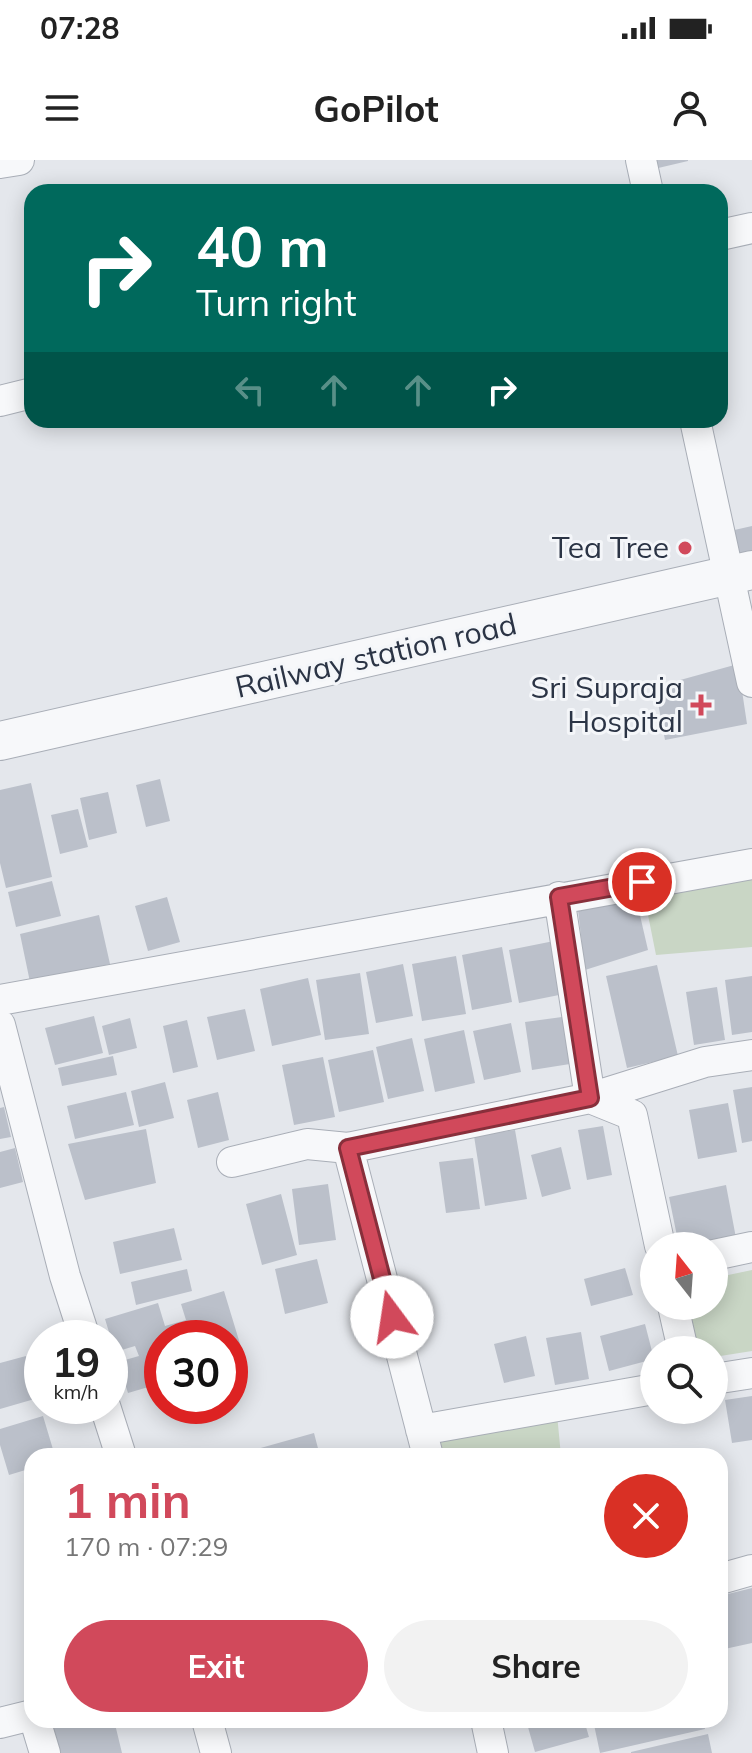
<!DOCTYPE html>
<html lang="en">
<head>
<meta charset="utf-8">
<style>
  :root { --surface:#fff; --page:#f2f2f2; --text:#222; --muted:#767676; --accent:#d1495b }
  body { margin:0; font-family:Mulish,sans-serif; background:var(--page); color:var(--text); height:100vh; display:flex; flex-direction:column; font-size:30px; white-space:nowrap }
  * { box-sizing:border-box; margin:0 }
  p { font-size:26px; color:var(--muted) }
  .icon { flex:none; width:44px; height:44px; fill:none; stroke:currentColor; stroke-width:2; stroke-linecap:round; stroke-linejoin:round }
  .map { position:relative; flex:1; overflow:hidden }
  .details { position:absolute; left:24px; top:1288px; width:704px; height:280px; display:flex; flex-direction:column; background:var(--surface); border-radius:24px; box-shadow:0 4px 20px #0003 }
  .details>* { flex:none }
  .hud { position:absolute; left:24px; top:24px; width:704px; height:244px; border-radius:24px; box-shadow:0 4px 20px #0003; background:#00695c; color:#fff; overflow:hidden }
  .needle { width:52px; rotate:343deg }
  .controls { position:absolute; left:640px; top:1072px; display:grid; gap:16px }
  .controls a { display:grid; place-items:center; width:88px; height:88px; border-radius:50%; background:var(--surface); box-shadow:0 4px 20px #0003; font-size:40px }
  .speed { position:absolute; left:24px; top:1160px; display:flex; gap:16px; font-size:40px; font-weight:700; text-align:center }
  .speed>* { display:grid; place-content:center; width:104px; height:104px; border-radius:50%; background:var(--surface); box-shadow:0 4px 20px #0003; line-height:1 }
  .speed small { font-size:20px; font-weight:400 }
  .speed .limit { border:12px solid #d22; background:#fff; color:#111 }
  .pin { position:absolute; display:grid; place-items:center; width:68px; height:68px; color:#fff; margin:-34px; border:4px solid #fff; border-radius:50%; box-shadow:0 2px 8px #0007 }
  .me { position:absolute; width:88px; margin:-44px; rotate:346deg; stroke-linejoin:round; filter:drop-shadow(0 0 6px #0008) }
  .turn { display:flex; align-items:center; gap:28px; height:168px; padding:0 40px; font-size:36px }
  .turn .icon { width:104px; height:104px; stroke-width:2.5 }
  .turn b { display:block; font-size:56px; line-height:68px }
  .lanes { display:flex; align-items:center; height:76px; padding:0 40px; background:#0003; justify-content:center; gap:40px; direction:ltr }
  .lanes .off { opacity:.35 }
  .round { display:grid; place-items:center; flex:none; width:84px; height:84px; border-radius:42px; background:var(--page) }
  .headline { display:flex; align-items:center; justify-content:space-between; height:136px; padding:0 40px }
  h1 { font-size:48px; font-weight:700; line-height:60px; color:var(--accent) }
  .primary-button { display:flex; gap:16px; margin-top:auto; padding:16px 40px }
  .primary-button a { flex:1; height:92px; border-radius:48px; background:var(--accent); color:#fff; font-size:32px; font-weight:700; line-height:92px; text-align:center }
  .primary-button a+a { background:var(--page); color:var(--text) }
  .status { display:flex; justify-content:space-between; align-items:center; height:56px; padding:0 40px; background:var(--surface); direction:ltr }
  .status svg { height:22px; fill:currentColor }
  header { display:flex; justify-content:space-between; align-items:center; height:104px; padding:0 40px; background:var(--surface); font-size:36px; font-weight:700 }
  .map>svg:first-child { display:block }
  .green { fill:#c9d6c5 }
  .building { fill:#bbc0ca }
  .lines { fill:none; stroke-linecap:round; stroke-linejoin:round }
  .minor-casing { stroke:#a9aeb7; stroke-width:32 }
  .tertiary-casing { stroke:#a9aeb7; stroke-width:40 }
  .minor { stroke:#f7f8fa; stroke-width:30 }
  .tertiary { stroke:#f7f8fa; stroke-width:38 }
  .route-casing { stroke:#882f3b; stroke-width:20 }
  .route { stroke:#d1495b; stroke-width:14 }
  .poi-dot { fill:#d1495b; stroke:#f4f6f9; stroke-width:3 }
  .labels { text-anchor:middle; stroke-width:6; stroke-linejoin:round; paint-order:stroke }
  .poi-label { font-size:30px; fill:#2b3445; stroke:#f4f6f9; text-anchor:end }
  .street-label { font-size:30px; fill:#2b3445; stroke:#f4f6f9 }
</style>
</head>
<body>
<div class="status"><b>07:28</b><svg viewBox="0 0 49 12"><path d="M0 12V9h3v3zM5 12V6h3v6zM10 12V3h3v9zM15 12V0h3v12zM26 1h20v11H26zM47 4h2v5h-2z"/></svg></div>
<header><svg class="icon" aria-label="menu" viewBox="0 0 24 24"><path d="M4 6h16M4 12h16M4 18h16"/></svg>GoPilot<svg class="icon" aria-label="person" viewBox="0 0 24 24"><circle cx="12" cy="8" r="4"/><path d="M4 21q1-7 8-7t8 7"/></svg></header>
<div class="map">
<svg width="752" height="1593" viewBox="0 0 752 1593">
  <rect width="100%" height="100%" fill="#e4e7ec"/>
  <path class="green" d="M 752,712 L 752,787 L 656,795 L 644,735 Z
    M 752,1110 L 752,1191 L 714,1197 L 714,1190 L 697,1190 L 689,1146 L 714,1146 L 714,1118 Z
    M 557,1254 L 561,1296 L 441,1296 L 437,1280 Z"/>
  <path class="building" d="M 652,0 L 688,0 L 688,1 L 654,9 Z
    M 752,366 L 752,392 L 735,396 L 730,371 Z
    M 738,504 L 747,564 L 665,580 L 655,527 Z
    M 160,619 L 170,661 L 146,667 L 136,625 Z
    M 31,623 L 52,717 L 6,728 L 0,703 L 0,630 Z
    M 108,632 L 117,673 L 89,680 L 80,638 Z
    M 78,649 L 88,687 L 60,694 L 51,655 Z
    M 52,721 L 61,756 L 16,767 L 8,732 Z
    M 167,737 L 180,782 L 148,791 L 135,746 Z
    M 636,738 L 648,790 L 585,810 L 578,750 Z
    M 99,755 L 110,804 L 30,822 L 20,774 Z
    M 554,781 L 564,834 L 519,843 L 509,790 Z
    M 502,787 L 512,842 L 472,850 L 462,795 Z
    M 456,796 L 466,854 L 422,861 L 412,804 Z
    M 403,804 L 413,856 L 376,863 L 366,812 Z
    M 657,805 L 678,896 L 627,908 L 606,816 Z
    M 360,813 L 369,874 L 325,880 L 316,820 Z
    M 752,816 L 752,872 L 732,875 L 725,820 Z
    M 308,818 L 321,875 L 272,886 L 260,829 Z
    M 717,827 L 725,880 L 694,885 L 686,832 Z
    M 245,849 L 255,891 L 217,900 L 207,857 Z
    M 94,856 L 103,893 L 55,905 L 45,868 Z
    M 562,857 L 570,904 L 532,910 L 525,862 Z
    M 130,858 L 137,888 L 109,895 L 102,866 Z
    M 187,860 L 198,907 L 173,913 L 163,866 Z
    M 511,863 L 521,912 L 484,920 L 473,871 Z
    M 464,870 L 475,923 L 435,932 L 424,879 Z
    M 412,878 L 424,931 L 388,939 L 376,887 Z
    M 373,890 L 384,942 L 339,952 L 328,900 Z
    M 113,896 L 117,915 L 62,926 L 58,908 Z
    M 323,897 L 335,957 L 294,965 L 282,905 Z
    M 165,922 L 174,958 L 139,967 L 131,931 Z
    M 752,927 L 752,981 L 742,983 L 733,930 Z
    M 126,932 L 134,965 L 75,979 L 67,946 Z
    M 218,932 L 229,980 L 198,988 L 187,940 Z
    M 728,943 L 737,992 L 698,999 L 689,950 Z
    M 4,947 L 11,977 L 0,979 L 0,948 Z
    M 603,966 L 612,1015 L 587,1020 L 578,970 Z
    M 146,969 L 156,1023 L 85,1040 L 68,984 Z
    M 515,970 L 527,1039 L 485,1046 L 474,976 Z
    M 561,987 L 571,1029 L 542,1037 L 531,995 Z
    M 15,988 L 23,1022 L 0,1028 L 0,992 Z
    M 473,998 L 480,1049 L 446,1053 L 439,1002 Z
    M 328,1024 L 336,1080 L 299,1085 L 292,1029 Z
    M 726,1025 L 736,1078 L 695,1086 L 679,1086 L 669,1037 Z
    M 281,1034 L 297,1095 L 262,1105 L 246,1044 Z
    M 174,1068 L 182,1100 L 120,1114 L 113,1082 Z
    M 317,1099 L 328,1143 L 285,1154 L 275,1109 Z
    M 625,1108 L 633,1135 L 591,1146 L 584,1119 Z
    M 187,1109 L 192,1131 L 136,1145 L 131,1122 Z
    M 224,1131 L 244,1197 L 230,1202 L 230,1178 L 162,1178 L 162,1223 L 128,1233 L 118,1202 L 139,1196 L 135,1186 L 115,1192 L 105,1159 L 158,1143 L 165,1166 L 186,1160 L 181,1144 Z
    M 645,1164 L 654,1199 L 609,1211 L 600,1176 Z
    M 581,1172 L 589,1219 L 555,1225 L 546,1178 Z
    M 526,1176 L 535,1216 L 504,1223 L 494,1184 Z
    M 26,1196 L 38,1238 L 0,1249 L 0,1203 Z
    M 752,1236 L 752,1280 L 732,1283 L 725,1240 Z
    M 43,1256 L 55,1296 L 32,1296 L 32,1308 L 9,1315 L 0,1285 L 0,1269 Z
    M 314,1273 L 320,1296 L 259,1296 L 257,1289 Z
    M 244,1289 L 246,1296 L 221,1296 L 221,1295 Z
    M 752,1428 L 752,1483 L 720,1490 L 720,1436 Z
    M 51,1560 L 114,1560 L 122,1593 L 57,1593 Z
    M 526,1560 L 584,1560 L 589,1577 L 535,1592 Z
    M 593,1560 L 703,1560 L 705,1569 L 600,1593 Z
    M 708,1574 L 712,1593 L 631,1593 L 631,1592 Z"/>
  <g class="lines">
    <g class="minor-casing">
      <path id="minor" d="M 641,0 L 648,32
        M 0,3 L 19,0
        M 720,75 L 752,68
        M 0,241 L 32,233
        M 695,260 L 752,522
        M 0,840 L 752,704
        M 0,865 L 65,1116 L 85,1178
        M 590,938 L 632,955 L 660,1086
        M 590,938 L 705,902 L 752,895
        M 232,1002 L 307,984 L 348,988
        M 714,1095 L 752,1087
        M 673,1146 L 683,1190
        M 714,1219 L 752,1213
        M 105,1246 L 121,1296
        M 421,1270 L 654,1229
        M 428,1296 L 348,988 L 590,938 L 559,737
        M 720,1419 L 752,1410
        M 35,1560 L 45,1593
        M 207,1560 L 216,1593
        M 486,1560 L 493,1593
        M 0,1563 L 32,1555"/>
    </g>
    <g class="tertiary-casing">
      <path id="tertiary" d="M 0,581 L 752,410"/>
    </g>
    <use href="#minor" class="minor"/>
    <use href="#tertiary" class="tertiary"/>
  </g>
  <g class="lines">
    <g class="route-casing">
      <path id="route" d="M 392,1157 L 348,988 L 590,938 L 559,737 L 642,722"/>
    </g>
    <use href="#route" class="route"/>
  </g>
  <g class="poi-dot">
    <circle cx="685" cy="388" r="8"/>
    <path d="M697 533h8v8h8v8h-8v8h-8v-8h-8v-8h8z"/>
  </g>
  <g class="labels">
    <g class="poi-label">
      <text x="669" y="398">Tea Tree</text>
      <text x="683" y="538">Sri Supraja<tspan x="683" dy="34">Hospital</tspan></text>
    </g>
    <g class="street-label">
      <text transform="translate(376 496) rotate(-13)" y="10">Railway station road</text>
    </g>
  </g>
</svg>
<div class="controls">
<a><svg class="needle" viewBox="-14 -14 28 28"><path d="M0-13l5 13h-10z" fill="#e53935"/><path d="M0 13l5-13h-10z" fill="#767676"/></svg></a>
<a><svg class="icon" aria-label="search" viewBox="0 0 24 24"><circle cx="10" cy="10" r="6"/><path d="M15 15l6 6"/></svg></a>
</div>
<div class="speed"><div>19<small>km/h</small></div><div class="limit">30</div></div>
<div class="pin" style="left:642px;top:722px;background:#d93025"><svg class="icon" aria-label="arrive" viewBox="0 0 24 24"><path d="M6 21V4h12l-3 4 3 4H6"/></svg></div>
<svg class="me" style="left:392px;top:1157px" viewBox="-20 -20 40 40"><circle r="19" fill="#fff"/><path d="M0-13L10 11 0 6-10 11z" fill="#d1495b"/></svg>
<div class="hud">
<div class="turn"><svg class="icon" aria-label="right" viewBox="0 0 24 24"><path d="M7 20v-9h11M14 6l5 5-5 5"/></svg><div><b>40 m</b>Turn right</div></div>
<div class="lanes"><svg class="icon off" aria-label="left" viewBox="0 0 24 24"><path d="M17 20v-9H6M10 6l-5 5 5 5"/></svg><svg class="icon off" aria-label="ahead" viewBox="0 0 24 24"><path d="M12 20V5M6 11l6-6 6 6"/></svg><svg class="icon off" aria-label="ahead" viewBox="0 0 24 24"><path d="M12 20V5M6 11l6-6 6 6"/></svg><svg class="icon" aria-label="right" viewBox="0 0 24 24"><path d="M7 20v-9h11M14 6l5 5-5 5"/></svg></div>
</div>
<section class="details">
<div class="headline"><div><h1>1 min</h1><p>170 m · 07:29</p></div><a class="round" style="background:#d93025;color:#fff"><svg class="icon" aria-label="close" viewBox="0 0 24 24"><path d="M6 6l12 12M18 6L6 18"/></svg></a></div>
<div class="primary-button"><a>Exit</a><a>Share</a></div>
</section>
</div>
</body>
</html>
